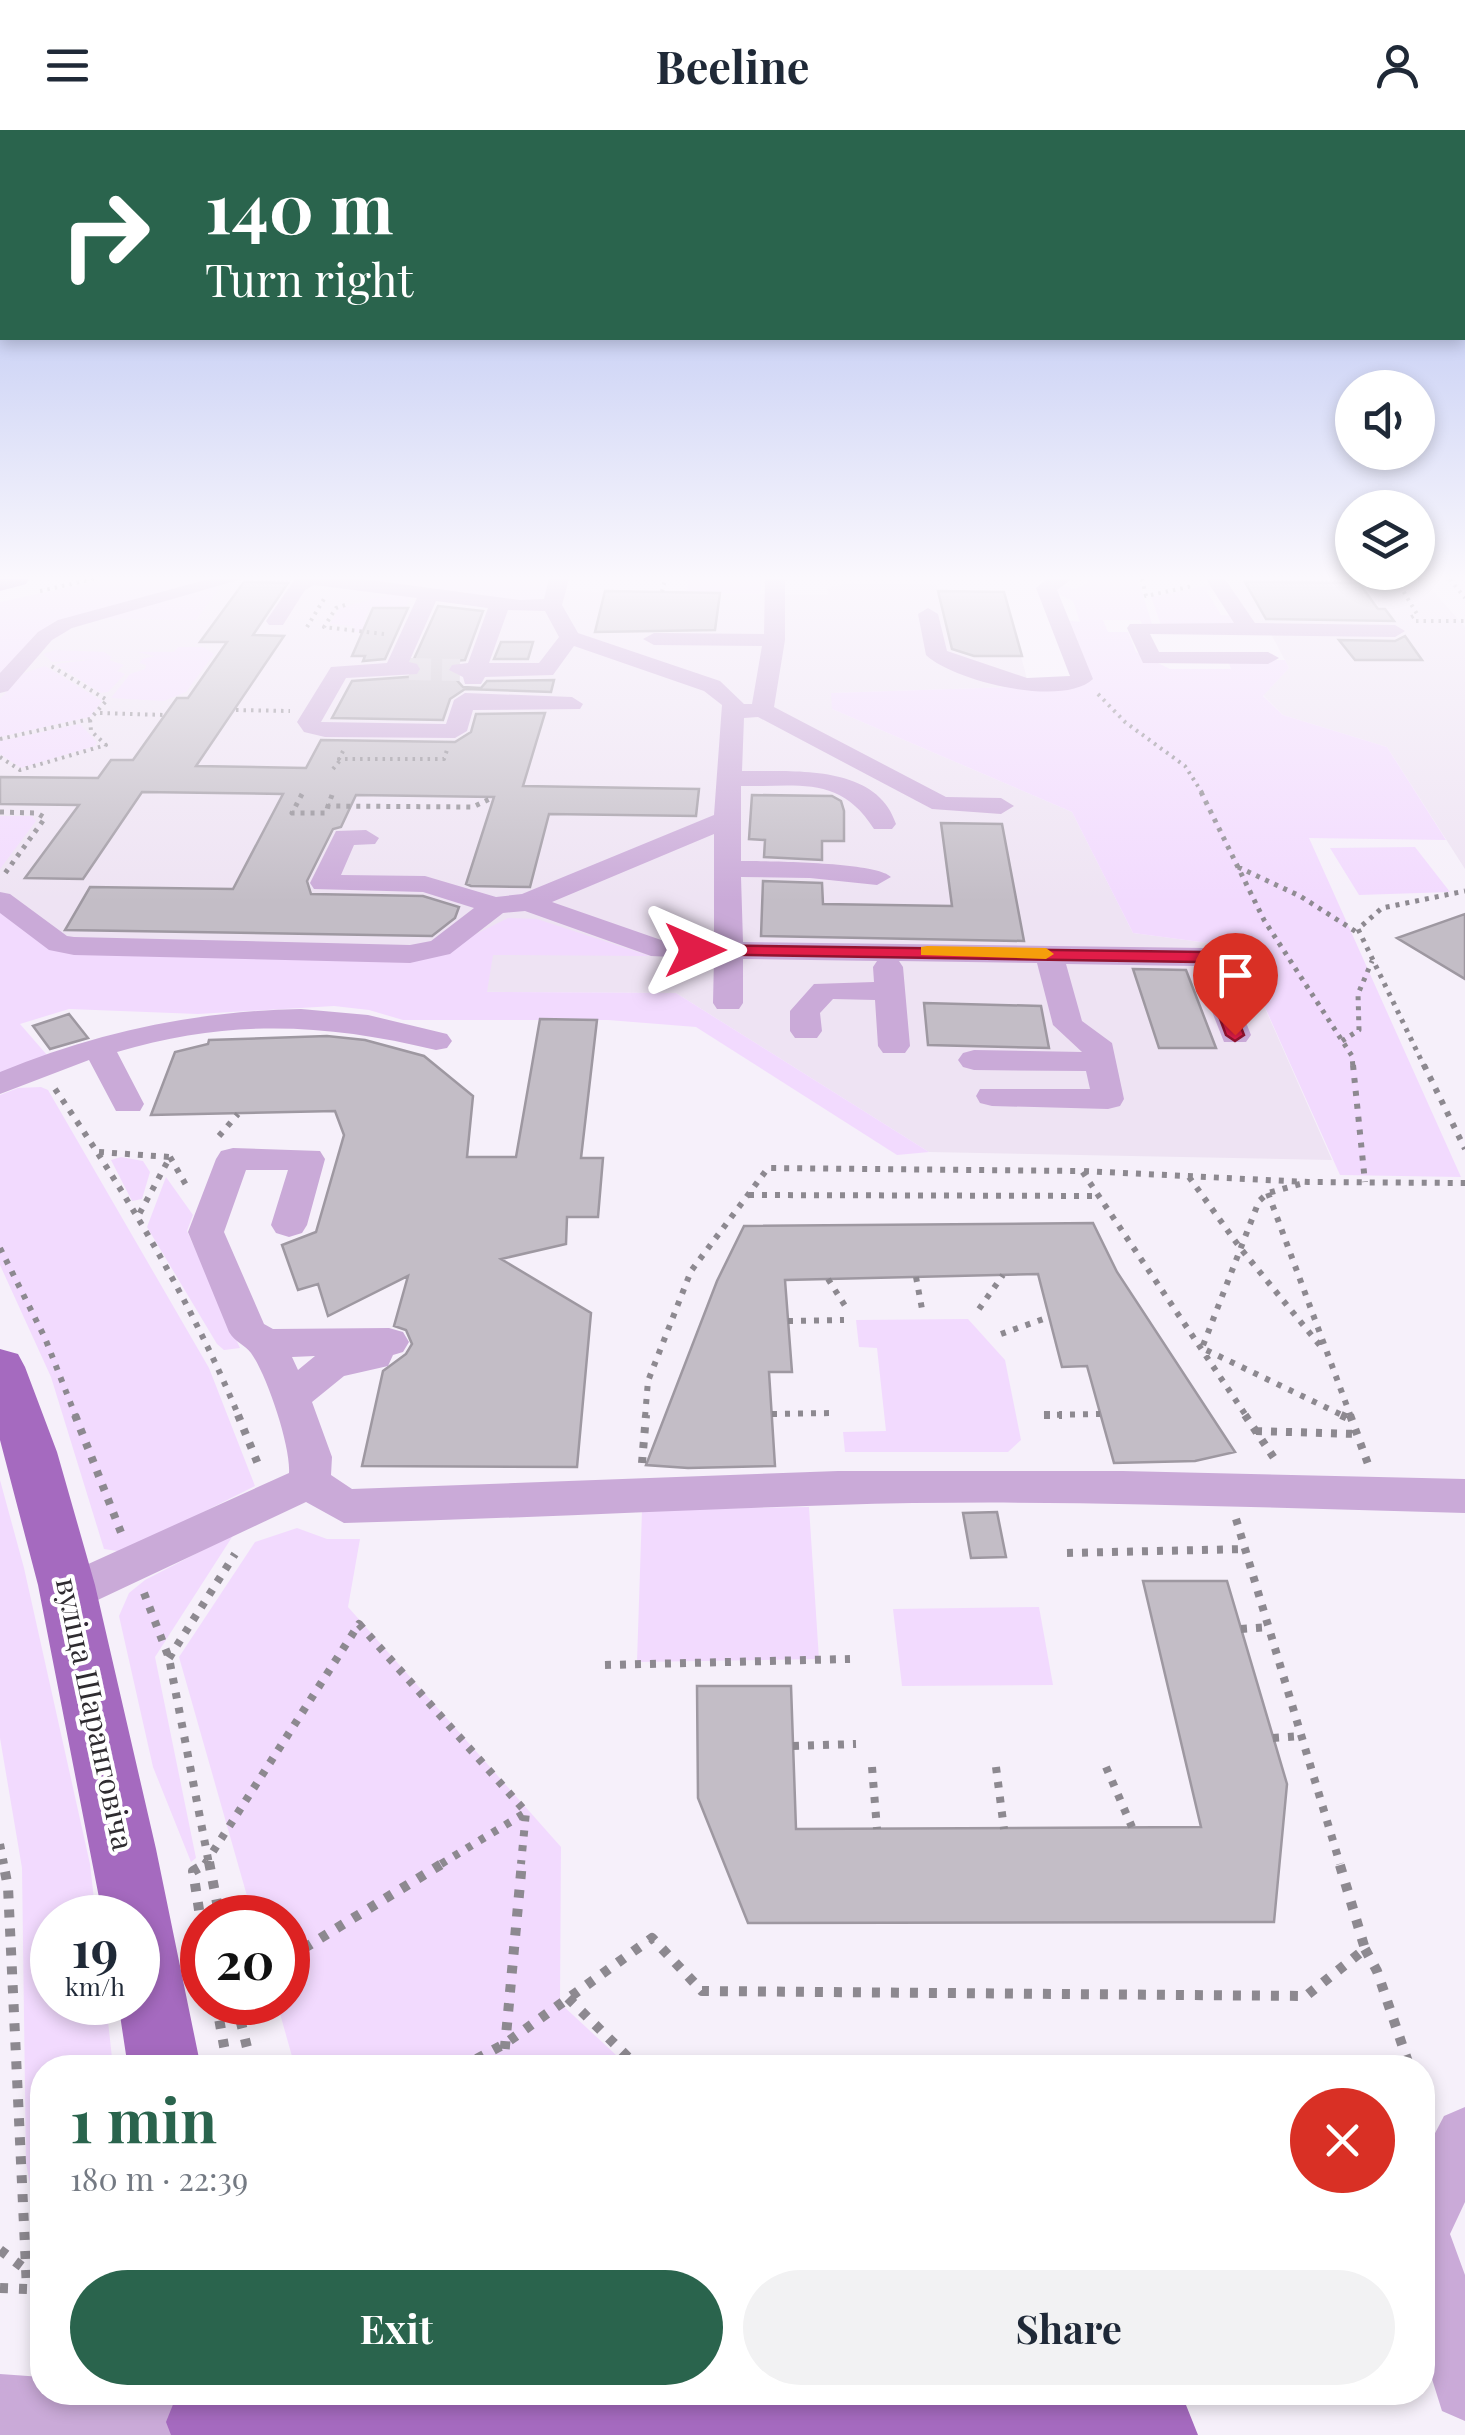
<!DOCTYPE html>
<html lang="en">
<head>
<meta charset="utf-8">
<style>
  :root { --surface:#fff; --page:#f2f2f3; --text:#1f2937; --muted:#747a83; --accent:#2a644d }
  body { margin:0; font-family:"Playfair Display",serif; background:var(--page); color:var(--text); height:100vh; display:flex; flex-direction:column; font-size:38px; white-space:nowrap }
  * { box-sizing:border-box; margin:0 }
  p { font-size:32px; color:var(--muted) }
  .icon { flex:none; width:55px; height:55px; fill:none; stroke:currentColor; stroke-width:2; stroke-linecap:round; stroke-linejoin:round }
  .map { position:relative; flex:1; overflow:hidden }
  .details { position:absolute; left:30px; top:1925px; width:1405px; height:350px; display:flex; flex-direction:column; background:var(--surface); border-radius:40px; box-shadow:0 5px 15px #0003 }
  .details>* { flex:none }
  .banner { position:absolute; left:0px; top:0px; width:1465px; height:210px; box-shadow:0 5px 15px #0003; background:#2a644d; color:#fff; overflow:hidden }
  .buttons { position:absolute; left:1335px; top:240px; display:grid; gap:20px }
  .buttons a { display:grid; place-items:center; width:100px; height:100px; border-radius:50%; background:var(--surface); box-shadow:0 5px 15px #0003; font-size:50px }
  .speed { position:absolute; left:30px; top:1765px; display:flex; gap:20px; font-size:50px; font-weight:700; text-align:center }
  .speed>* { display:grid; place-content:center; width:130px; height:130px; border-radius:50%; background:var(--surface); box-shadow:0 5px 15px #0003; line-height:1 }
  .speed small { font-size:25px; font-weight:400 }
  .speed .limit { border:15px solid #d22; background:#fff; color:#111 }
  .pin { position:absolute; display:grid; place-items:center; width:85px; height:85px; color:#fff; margin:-102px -42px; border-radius:50% 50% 50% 0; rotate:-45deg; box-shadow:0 0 10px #0007 }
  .pin .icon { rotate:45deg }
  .me { position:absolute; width:110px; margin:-55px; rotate:90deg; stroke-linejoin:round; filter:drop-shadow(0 0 8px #0008) }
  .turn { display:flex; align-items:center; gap:35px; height:210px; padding:0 40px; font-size:45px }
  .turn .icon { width:130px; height:130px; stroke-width:2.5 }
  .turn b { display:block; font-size:70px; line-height:85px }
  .round { display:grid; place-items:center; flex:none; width:105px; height:105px; border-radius:52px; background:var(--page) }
  .head { display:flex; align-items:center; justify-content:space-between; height:170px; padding:0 40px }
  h1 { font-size:60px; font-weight:700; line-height:75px; color:var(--accent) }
  .cta { display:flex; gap:20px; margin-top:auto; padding:20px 40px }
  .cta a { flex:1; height:115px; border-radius:60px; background:var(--accent); color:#fff; font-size:40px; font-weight:700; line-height:115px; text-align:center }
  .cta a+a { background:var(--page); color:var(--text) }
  header { display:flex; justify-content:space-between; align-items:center; height:130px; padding:0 40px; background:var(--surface); font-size:45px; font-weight:700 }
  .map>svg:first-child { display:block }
  .built { fill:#eee3f3 }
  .green { fill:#f2dafe }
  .building { fill:#c3bdc6; stroke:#9e98a1; stroke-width:2.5 }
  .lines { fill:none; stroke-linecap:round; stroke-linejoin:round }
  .minor-tunnel { stroke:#cec9d2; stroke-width:22; stroke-dasharray:22 11; stroke-linecap:butt }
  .path-far4 { stroke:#8d8990; stroke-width:4; stroke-dasharray:2.5 5; stroke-linecap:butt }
  .path-far3 { stroke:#8d8990; stroke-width:5; stroke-dasharray:4 6; stroke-linecap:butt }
  .path-far2 { stroke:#8d8990; stroke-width:6; stroke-dasharray:5 8; stroke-linecap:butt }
  .path-far1 { stroke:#8d8990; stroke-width:8; stroke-dasharray:6 9; stroke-linecap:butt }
  .path { stroke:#8d8990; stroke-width:10; stroke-dasharray:8 11; stroke-linecap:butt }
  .minor { fill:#caaad8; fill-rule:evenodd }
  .major { fill:#a56abf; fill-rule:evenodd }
  .route { fill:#e11d48; stroke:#92132f; stroke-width:2.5 }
  .slow { fill:#f59e0b }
  .labels { text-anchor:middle; stroke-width:8; stroke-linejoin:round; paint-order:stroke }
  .near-street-label { font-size:30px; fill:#2f2c30; stroke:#fff }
</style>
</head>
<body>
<header><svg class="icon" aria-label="menu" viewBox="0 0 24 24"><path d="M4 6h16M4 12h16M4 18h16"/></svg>Beeline<svg class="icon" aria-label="person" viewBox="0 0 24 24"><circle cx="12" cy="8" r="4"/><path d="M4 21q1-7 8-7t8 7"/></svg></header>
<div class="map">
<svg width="1465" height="2305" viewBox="0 0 1465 2305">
  <rect width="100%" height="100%" fill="#f6f0fa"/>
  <path class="built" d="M 161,449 L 515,449 L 556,461 L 828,465 L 827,458 L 850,453 L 936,455 L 939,461 L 1004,462 L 1027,549 L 1011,557 L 832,563 L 832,579 L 1072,682 L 1133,803 L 1238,817 L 1332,1030 L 929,1022 L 676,863 L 215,860 L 0,811 L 0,484 Z
    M 1226,449 L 1422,449 L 1465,497 L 1465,739 L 1387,617 L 1283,585 L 1263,565 L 1289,538 L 1271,504 L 1257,503 Z"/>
  <path class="green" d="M 106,449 L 212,449 L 53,493 L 0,546 L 0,472 Z
    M 350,449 L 557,449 L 552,464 L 528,471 Z
    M 688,449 L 762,449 L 760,464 L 687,462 Z
    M 1085,449 L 1138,449 L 1152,494 L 1142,494 L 1140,490 L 1103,490 L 1108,502 L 1128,502 L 1136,522 L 1170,539 L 1231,539 L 1228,530 L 1285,530 L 1289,538 L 1263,566 L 1283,585 L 1387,617 L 1446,710 L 1309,708 L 1461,1047 L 1340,1045 L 1238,817 L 1133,803 L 1072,682 L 832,579 L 831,563 L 1011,557 L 1088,546 L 1066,490 L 1080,492 L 1073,471 L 1056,463 L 1061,455 L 1075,459 L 1090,452 Z
    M 1218,453 L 1220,459 L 1206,460 L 1221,485 L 1237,486 L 1242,493 L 1161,495 L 1151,467 Z
    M 215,457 L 220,458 L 196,490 L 100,489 Z
    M 395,463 L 411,465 L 406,477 L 370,477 L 364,490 L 400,491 L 395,503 L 357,502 L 351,500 L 354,496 L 330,494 L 339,478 Z
    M 178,517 L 203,517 L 214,524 L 186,562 L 164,571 L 111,568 L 130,544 L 145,539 L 146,535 L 139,533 L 142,529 L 155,526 L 137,522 L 174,522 Z
    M 55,520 L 104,522 L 112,527 L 109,530 L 124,535 L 117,541 L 125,544 L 108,562 L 101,563 L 55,534 L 96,529 L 52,532 L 43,524 Z
    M 45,536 L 102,571 L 90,587 L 0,607 L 0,569 L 24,543 Z
    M 80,594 L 97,612 L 95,616 L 21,638 L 0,624 L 0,611 Z
    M 0,686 L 32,686 L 36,691 L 0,739 Z
    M 1415,717 L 1450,762 L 1359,765 L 1330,718 Z
    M 0,778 L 52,819 L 432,826 L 508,788 L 537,789 L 650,826 L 493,825 L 487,862 L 676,863 L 929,1022 L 897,1025 L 696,897 L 608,890 L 403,890 L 369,880 L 334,876 L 198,884 L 69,879 L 20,894 L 47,925 L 0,946 Z
    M 41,957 L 48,960 L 209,1238 L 255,1356 L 124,1422 L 104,1419 L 51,1247 L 0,1135 L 0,965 L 18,958 Z
    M 121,1027 L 143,1031 L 150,1042 L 142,1069 L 132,1071 L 111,1030 Z
    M 166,1047 L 193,1085 L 187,1101 L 240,1218 L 224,1220 L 217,1214 L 147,1097 Z
    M 968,1189 L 1005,1230 L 1021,1310 L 1008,1322 L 845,1322 L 843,1302 L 886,1301 L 877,1218 L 859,1217 L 856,1190 Z
    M 0,1350 L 24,1438 L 90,1734 L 96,1787 L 52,1788 L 52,1872 L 106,1873 L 113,1937 L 42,1938 L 42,2090 L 36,2086 L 26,2033 L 22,1738 L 0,1608 Z
    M 809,1377 L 819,1529 L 637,1532 L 642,1380 Z
    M 297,1398 L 327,1409 L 360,1409 L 348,1477 L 561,1717 L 560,1873 L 629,1937 L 295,1937 L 277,1873 L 288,1872 L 288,1788 L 253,1787 L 179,1527 L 255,1412 Z
    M 234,1404 L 155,1527 L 196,1728 L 191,1732 L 153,1637 L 119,1486 L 129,1463 L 145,1450 Z
    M 1039,1477 L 1053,1555 L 902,1556 L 893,1479 Z"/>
  <path class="building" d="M 244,452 L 288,453 L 253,505 L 284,506 L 196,636 L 306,638 L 321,610 L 455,612 L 471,602 L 476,584 L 545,583 L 523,656 L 699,659 L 696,686 L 549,684 L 530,757 L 471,756 L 466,754 L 494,667 L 356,665 L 341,697 L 333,699 L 307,751 L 311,764 L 423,766 L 459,777 L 455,788 L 432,806 L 65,800 L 90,757 L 233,759 L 283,664 L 142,662 L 83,749 L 25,748 L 79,675 L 0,674 L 0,647 L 98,648 L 111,630 L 133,630 L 177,568 L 188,568 L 227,512 L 200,512 Z
    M 1245,452 L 1359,453 L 1378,479 L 1385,479 L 1394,491 L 1266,489 Z
    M 605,461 L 720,463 L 715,500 L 595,502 Z
    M 938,461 L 1004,462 L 1022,526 L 974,526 L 952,519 Z
    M 438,476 L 483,481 L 465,530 L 452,531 L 446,538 L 463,557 L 481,558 L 487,551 L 554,550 L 551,562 L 465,559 L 450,569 L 443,590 L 332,588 L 352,551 L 420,546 L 423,537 L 414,529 Z
    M 373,478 L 408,478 L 385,529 L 363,531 L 365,526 L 352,526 Z
    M 1405,506 L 1422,530 L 1355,530 L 1339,510 L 1395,511 Z
    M 501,512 L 533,512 L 528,529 L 494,529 Z
    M 752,665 L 832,666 L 841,671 L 844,681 L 844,711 L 822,711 L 822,730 L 764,727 L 765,710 L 749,709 Z
    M 941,693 L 1002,694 L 1024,811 L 761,806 L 763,751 L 822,753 L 823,774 L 952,776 Z
    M 1465,784 L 1465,849 L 1397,808 Z
    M 1133,839 L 1186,840 L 1216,918 L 1159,918 Z
    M 924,873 L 1041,876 L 1049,918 L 928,915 Z
    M 69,884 L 88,908 L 50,919 L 33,896 Z
    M 540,889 L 597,890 L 581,1028 L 603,1028 L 598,1087 L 567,1087 L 566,1114 L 501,1129 L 591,1183 L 577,1337 L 362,1336 L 383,1241 L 406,1224 L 412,1214 L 406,1200 L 394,1196 L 408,1146 L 328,1186 L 318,1154 L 298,1160 L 282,1115 L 316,1102 L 344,1005 L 335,981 L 151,985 L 175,922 L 208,914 L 209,910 L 327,906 L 365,910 L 424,926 L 473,966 L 467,1027 L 516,1027 Z
    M 1093,1093 L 1117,1142 L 1235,1322 L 1195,1331 L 1114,1333 L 1087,1236 L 1062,1237 L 1038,1144 L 828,1149 L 785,1150 L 792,1242 L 769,1242 L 775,1336 L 688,1338 L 646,1335 L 717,1151 L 744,1096 Z
    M 997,1382 L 1006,1427 L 971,1428 L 963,1383 Z
    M 1143,1451 L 1227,1451 L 1287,1654 L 1274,1792 L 748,1793 L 698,1668 L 697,1556 L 791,1556 L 796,1699 L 1201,1697 Z"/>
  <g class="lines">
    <path class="minor-tunnel" d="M 409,539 L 460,540"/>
    <path class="path-far4" d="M 1142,449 L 1146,466 L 1193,456
      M 1396,449 L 1417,484 L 1410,488
      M 1450,449 L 1465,468
      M 40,461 L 94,449
      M 662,462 L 665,449
      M 345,475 L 336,478 L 324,497 L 384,504
      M 1416,491 L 1465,491
      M 307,497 L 324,469
      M 1098,564 L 1125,592 L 1185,636 L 1203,664
      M 236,580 L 290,581
      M 100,583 L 165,585
      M 0,609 L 90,589 L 107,570 L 48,534
      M 343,621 L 339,629 L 444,629 L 447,620
      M 0,627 L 20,640 L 106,615 L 91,601 L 90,589
      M 333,639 L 342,628"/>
    <path class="path-far3" d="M 1201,662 L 1264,790 L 1352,926 L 1353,938
      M 302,664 L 292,683 L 326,683 L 328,676
      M 332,665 L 328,676 L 473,677 L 494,667
      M 0,682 L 37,683 L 45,688 L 3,746
      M 1238,737 L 1300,766 L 1358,803
      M 1342,911 L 1359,900 L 1358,864 L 1372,831
      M 1425,938 L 1358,799 L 1382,778 L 1465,761"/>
    <path class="path-far2" d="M 1353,935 L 1365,1052
      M 1424,935 L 1465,1019
      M 55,959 C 125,1061 192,1173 239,1287
      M 219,1006 L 238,984
      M 99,1022 L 170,1027 L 136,1090
      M 170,1027 L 186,1055 L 189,1049
      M 1084,1041 L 1308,1052 L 1465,1053
      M 1189,1047 L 1241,1119 L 1322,1218
      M 1300,1054 L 1268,1063 L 1259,1071 L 1202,1218 L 1346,1287
      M 1268,1063 L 1351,1287
      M 749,1065 L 1099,1066
      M 0,1118 L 45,1208 L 76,1287
      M 916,1147 L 922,1179
      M 828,1149 L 847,1179
      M 979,1179 L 1003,1145
      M 788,1191 L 844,1190
      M 1001,1204 L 1049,1187
      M 772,1284 L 833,1283
      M 1044,1285 L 1100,1284
      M 645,1287 L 648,1251 L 691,1141 L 768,1038 L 1082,1041 L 1247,1287"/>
    <path class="path-far1" d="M 75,1285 L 122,1405
      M 238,1285 L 260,1339
      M 1044,1285 L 1062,1285
      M 1245,1285 L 1276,1331
      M 1341,1285 L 1350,1289
      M 1350,1285 L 1368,1334
      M 1256,1301 L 1357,1304
      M 642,1333 L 646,1285
      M 1236,1389 L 1340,1734
      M 1067,1423 L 1245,1419
      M 144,1463 L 169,1528 L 209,1734
      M 1241,1499 L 1269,1497
      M 169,1528 L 235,1424
      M 605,1535 L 850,1529
      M 1273,1608 L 1301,1606
      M 793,1616 L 856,1614
      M 872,1637 L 877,1699
      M 996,1637 L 1004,1699
      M 1106,1637 L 1132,1697
      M 0,1714 L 4,1734
      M 205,1734 L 359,1494 L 526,1682 L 521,1734
      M 441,1734 L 525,1683"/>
    <path class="path" d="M 209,1732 L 220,1788
      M 202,1799 L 193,1741 L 209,1732
      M 1365,1819 L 1377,1841 L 1410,1938
      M 288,1828 L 445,1732
      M 568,1868 L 639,1938
      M 216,1872 L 228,1938
      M 236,1872 L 252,1938
      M 460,1938 L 506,1913 L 652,1808 L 702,1861 L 1306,1866 L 1365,1819 L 1339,1732
      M 503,1938 L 522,1732
      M 0,2120 L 24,2138 L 42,2142
      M 0,2158 L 27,2159 L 8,1757 L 3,1732"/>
    <path class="minor" d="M 209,449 L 242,449 L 72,498 L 52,510 L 8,561 L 0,563 L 0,543 L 38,502 L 58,490 Z
      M 295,449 L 363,449 L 520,470 L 544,469 L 549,449 L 569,449 L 562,475 L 578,503 L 720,551 L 744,574 L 752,574 L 762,516 L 654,515 L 643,509 L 654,503 L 764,504 L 765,449 L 785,449 L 785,510 L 774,577 L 946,667 L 1001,668 L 1014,676 L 1001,684 L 932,679 L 758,587 L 744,588 L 742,641 C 792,642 876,633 896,694 L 892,699 L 874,699 C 840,645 799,657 741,656 L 741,731 C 766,731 878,732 891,747 L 877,755 L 810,748 L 741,747 L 743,812 L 1205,818 L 1215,821 L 1220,827 L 1251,905 L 1246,912 L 1224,912 L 1194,836 L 1066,834 L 1082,891 L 1112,913 L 1124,969 L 1120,976 L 1108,979 L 992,976 L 980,973 L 976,966 L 980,959 L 1090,959 L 1086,941 L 974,940 L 963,937 L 958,930 L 963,923 L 974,920 L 1082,922 L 1053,895 L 1037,833 L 899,831 L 903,837 L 910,916 L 905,923 L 883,923 L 878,916 L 875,870 L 833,869 L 820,883 L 822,901 L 817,908 L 795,908 L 790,901 L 790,881 L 814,854 L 874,852 L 873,837 L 877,831 L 743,829 L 743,873 L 739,879 L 717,879 L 713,873 L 714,829 L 651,826 L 525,781 L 503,783 L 450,824 L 410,833 L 74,825 L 49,820 L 0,783 L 0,762 L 10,764 L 67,806 L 74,807 L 410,815 L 431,811 L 474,778 L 423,762 L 314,759 L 310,753 L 336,701 L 366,700 L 379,708 L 375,714 L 354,715 L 341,745 L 425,746 L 496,767 L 522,764 L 714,685 L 722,575 L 704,561 L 574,516 L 553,545 L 485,547 L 481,554 L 465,554 L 463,547 L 449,540 L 452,535 L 468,533 L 488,478 L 436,471 L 409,532 L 417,534 L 420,539 L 417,544 L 346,548 L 321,592 L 446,594 L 454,570 L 465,563 L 572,567 L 583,574 L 580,579 L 473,580 L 467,601 L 455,608 L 325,607 L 304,602 L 297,592 L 331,537 L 387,533 L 417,468 L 314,455 L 305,460 L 283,495 L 269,495 L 266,491 ZM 508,480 L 545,481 L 559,507 L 539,533 L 489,533 ZM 714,704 L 714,811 L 664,811 L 552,772 Z
      M 1047,449 L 1072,449 L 1057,460 L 1093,549 C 1063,578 953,551 926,525 L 918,484 L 928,478 L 938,484 L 947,521 L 1027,548 L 1070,546 L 1036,458 Z
      M 1206,449 L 1225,449 L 1255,493 L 1395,495 L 1405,501 L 1395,507 L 1150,504 L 1159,522 L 1268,522 L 1279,528 L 1268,534 L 1143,533 L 1127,498 L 1130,494 L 1234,493 Z
      M 301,879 L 368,885 L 447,904 L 452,911 L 447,918 L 436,920 C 324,893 229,889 117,922 L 144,974 L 140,981 L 116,981 L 89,930 L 0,964 L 0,942 C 97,902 196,881 301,879 Z
      M 233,1018 L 320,1021 L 325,1029 L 307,1095 L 302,1103 L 289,1107 L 276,1103 L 271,1095 L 288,1040 L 246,1040 L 224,1102 L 264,1194 L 273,1199 L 389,1198 L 403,1202 L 409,1212 L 403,1222 L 393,1225 L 388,1236 L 344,1246 L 312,1272 L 332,1327 L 331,1345 L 352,1359 L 838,1341 L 1123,1341 L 1465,1349 L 1465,1383 C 1256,1378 1045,1368 836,1375 C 672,1380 508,1389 344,1393 L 306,1372 L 85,1476 L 69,1482 L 53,1476 L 46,1463 L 53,1450 L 289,1343 C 291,1317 267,1245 251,1223 C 245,1215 235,1212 229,1202 L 188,1102 L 216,1029 L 221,1021 ZM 315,1226 L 298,1240 L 292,1227 Z
      M 1465,1977 L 1465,2072 L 1450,2104 L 1465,2145 L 1465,2291 L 1442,2281 L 1422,2217 L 1422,2028 L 1444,1986 Z
      M 0,2244 L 42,2247 L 42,2262 L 217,2262 L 232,2268 L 241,2292 L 236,2305 L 0,2305 Z"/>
    <path class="major" d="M 0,449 L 29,449 L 26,454 L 0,461 Z
      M 0,1219 L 18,1224 L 25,1237 L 57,1322 L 95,1455 L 156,1719 L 201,1938 L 128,1938 L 118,1872 L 138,1872 L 138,1788 L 103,1788 L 38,1455 L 0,1310 Z
      M 178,2262 L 1156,2263 L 1186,2275 L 1198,2305 L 171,2305 L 166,2292 Z"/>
  </g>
  <linearGradient id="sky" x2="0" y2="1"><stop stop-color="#a6b5ef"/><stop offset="0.58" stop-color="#fbf8fd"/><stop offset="1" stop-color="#fbf8fd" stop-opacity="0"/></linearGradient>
  <rect width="1465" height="772" fill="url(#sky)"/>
  <path class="route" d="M 695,815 L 1206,822 L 1214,827 L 1244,905 L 1235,911 L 1226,905 L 1199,832 L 689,824 L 686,820 Z"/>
  <path class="slow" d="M 927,816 L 1046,818 L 1054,824 L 1046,829 L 921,825 L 921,817 Z"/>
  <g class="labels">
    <g class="near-street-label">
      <text transform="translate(94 1584) rotate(78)" y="10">вуліца Шаранговіча</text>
    </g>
  </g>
</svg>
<div class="buttons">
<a><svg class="icon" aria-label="sound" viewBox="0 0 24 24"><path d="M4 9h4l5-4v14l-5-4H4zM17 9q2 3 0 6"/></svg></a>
<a><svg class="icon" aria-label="layers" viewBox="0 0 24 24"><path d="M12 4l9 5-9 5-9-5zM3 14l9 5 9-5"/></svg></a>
</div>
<div class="speed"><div>19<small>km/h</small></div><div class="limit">20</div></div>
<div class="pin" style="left:1235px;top:905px;background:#d93025"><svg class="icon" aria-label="arrive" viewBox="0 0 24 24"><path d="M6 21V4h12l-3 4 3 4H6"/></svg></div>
<svg class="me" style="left:695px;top:820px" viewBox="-20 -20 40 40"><path d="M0-17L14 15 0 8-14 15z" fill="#e11d48" stroke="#fff" stroke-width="4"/></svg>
<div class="banner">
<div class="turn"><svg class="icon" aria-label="right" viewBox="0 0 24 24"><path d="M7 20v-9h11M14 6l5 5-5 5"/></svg><div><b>140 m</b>Turn right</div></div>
</div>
<section class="details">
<div class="head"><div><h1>1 min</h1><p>180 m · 22:39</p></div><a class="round" style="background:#d93025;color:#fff"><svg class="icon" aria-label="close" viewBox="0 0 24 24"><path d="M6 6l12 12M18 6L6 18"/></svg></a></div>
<div class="cta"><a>Exit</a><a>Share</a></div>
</section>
</div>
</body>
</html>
